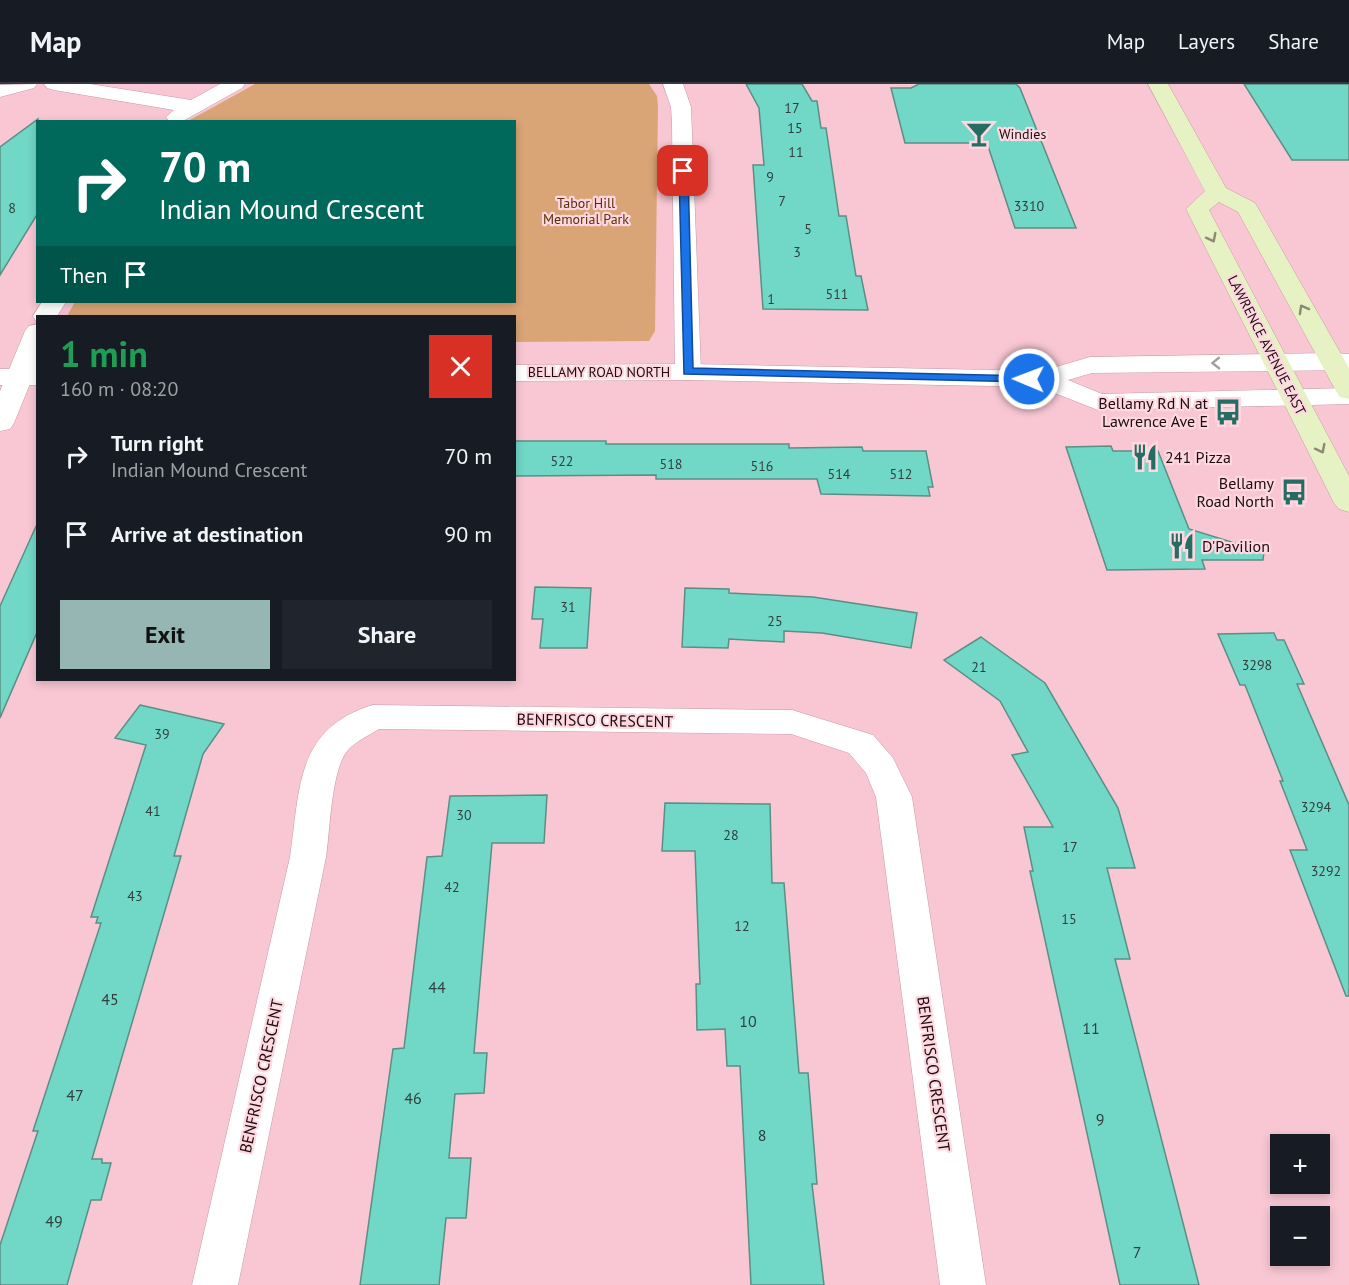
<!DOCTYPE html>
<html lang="en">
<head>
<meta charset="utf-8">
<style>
  :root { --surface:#171b24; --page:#20242c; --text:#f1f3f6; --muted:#9ea1a6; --line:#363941; --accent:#95b6b3 }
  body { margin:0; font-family:"PT Sans",sans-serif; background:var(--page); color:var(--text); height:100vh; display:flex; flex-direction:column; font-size:22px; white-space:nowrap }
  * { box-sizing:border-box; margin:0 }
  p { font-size:20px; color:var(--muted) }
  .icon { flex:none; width:33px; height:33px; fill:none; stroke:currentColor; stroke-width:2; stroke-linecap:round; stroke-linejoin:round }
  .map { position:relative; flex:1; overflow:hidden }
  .side { position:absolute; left:36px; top:231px; width:480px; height:366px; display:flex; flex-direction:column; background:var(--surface); border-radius:0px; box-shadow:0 3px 9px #0003 }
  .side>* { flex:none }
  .guide { position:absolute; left:36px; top:36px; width:480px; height:183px; border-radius:0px; box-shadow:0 3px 9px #0003; background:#00695c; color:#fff; overflow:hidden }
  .tools { position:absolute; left:1270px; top:1050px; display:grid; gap:12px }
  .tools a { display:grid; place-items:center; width:60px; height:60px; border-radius:0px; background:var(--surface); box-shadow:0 3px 9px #0003; font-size:30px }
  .pin { position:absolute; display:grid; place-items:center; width:51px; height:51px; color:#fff; margin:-26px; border-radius:12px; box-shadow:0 3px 9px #0006 }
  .me { position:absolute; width:66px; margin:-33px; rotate:271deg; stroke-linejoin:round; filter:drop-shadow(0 0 4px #0008) }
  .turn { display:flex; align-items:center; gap:21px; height:126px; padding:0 24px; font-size:27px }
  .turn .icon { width:78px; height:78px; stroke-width:2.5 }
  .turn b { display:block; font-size:42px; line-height:51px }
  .then { display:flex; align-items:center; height:57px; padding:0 24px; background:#0003; gap:12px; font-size:22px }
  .round { display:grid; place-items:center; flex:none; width:63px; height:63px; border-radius:0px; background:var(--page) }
  .headline { display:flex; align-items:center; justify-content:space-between; height:102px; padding:0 24px }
  h1 { font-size:36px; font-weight:700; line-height:45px; color:#1e9e55 }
  .action { display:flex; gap:12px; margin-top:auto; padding:12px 24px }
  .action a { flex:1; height:69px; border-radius:0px; background:var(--accent); color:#111; font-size:24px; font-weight:700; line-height:69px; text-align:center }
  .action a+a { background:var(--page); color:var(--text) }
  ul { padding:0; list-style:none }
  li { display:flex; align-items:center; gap:18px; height:78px; padding:0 24px }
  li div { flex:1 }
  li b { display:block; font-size:22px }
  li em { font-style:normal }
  header { display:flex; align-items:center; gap:36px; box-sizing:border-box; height:84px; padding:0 30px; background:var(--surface); border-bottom:2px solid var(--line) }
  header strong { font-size:28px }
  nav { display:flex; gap:33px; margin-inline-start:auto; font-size:21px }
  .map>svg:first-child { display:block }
  .green { fill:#daa576 }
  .building { fill:#71d7c7; stroke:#5b8f85; stroke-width:1.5 }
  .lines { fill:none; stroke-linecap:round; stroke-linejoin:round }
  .minor-casing { stroke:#c89aa6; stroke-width:1 }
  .tertiary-casing { stroke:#c89aa6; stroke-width:1 }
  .secondary-casing { stroke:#c89aa6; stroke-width:1 }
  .minor { fill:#fff; fill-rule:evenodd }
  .tertiary { fill:#fff; fill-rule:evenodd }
  .secondary { fill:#e7f2c4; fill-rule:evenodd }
  .oneway { stroke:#8c8a73 }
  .oneway2 { stroke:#a49ea0 }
  .route { fill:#1a73e8; stroke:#114b97; stroke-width:1.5 }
  .labels { text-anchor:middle; stroke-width:4.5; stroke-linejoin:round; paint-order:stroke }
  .number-label { font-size:14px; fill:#313f3e }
  .far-poi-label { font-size:14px; fill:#1c0c11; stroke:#ffd7e0; text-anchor:start }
  .far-park-label { font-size:14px; fill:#593208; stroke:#ffd7e0 }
  .far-street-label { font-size:14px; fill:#1c0c11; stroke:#ffd7e0 }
  .poi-label { font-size:16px; fill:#1c0c11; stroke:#ffd7e0; text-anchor:end }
  .street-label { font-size:16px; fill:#1c0c11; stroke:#ffd7e0 }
  .near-number-label { font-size:16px; fill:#313f3e }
</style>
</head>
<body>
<header>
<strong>Map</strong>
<nav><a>Map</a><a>Layers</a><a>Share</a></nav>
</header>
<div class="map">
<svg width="1349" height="1201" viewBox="0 0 1349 1201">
  <rect width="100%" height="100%" fill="#f8c7d3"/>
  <path class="green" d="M 255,0 L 649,0 L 657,12 L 658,23 L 655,247 L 649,257 L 515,258 L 514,232 L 67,232 L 75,218 L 514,218 L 514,38 L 188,37 Z"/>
  <path class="building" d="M 746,0 L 802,0 L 812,17 L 817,17 L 821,44 L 826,44 L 839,132 L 846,132 L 856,192 L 861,192 L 868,226 L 763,225 L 753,81 L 764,81 L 759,24 Z
    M 919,0 L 1016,0 L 1020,4 L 1076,144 L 1015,144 L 987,59 L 905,59 L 891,4 L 911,4 Z
    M 1244,0 L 1349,0 L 1349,76 L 1292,76 Z
    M 38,35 L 38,129 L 0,191 L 0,63 Z
    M 514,357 L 606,357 L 606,360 L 789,360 L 789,364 L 862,363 L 863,367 L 926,367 L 933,403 L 928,403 L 930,412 L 821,410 L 817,395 L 656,395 L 656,391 L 514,392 Z
    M 1111,362 L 1113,367 L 1158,367 L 1189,445 L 1264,468 L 1263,476 L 1202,476 L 1205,485 L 1107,486 L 1066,363 Z
    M 38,438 L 38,546 L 0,634 L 0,522 Z
    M 535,503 L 591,504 L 587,564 L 540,564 L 543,535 L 532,535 Z
    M 685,504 L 729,505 L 729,509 L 813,513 L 917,529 L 911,564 L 822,549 L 784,547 L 784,558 L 729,555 L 728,564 L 682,563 Z
    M 1274,549 L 1277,556 L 1284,556 L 1304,600 L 1297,600 L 1349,721 L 1349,912 L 1346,912 L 1290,766 L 1307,766 L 1280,697 L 1283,697 L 1245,601 L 1240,601 L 1218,550 Z
    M 981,553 L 1045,599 L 1118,724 L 1135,784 L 1107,784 L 1130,875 L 1115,875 L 1199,1201 L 1120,1201 L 1030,787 L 1033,787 L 1024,743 L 1053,743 L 1012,671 L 1028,668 L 1000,617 L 944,576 Z
    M 140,621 L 224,640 L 203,670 L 174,772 L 181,772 L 92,1075 L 102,1075 L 102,1079 L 111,1079 L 101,1116 L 91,1116 L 67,1201 L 0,1201 L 0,1161 L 38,1047 L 33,1047 L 101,839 L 96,839 L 98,833 L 91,833 L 146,661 L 115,654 Z
    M 547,711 L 544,759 L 492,759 L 474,969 L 487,969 L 484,1009 L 455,1010 L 449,1074 L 471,1074 L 466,1134 L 446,1134 L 439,1201 L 360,1201 L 393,965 L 404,964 L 427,773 L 442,772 L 450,712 Z
    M 665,719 L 770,720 L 772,799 L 784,799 L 799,989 L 808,989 L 817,1100 L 812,1100 L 824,1201 L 751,1201 L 740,982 L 727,982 L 725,945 L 697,946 L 696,900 L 700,900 L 695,767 L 662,767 Z"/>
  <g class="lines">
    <g class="minor-casing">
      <path id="minor" d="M 37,0 L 34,4 L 0,13 L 0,1 Z
        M 44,0 L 90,0 L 191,16 L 220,0 L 245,0 L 242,4 L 183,37 L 169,37 L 166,33 L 174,26 L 54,6 L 47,4 Z
        M 663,0 L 683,0 L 691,23 L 701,288 L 697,294 L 688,296 L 679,294 L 675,288 L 672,39 L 671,23 Z
        M 42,218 L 66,218 L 57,232 L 38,232 L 36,237 L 33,232 Z
        M 38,240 L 38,280 L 14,339 L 10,345 L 0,347 L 0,307 L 25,247 L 29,242 Z
        M 373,621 L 792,626 L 873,651 L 893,674 L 912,713 L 986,1201 L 940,1201 L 876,713 L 866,689 L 849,669 L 791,650 L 379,645 C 368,652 356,657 348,666 C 331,685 330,748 326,773 L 238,1201 L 192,1201 L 290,773 C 300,706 295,644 373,621 Z"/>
    </g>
    <g class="tertiary-casing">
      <path id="tertiary" d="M 1331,269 L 1349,270 L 1349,286 L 1092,289 L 1068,296 L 1102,310 L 1349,304 L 1349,320 L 1098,326 L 1039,303 L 688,296 L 514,297 L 514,281 L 688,280 L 1042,287 L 1090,273 Z
        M 0,285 L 38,285 L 38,301 L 0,301 Z"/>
    </g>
    <g class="secondary-casing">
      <path id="secondary" d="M 1148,0 L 1168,0 L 1226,104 L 1255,119 L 1258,124 L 1349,284 L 1349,315 L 1340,313 L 1336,307 L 1238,128 L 1219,118 L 1209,126 L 1349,392 L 1349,428 L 1339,425 L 1334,419 L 1186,125 L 1205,107 Z"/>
    </g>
    <use href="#minor" class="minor"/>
    <use href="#tertiary" class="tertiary"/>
    <use href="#secondary" class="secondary"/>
  </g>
  <defs><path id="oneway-chevron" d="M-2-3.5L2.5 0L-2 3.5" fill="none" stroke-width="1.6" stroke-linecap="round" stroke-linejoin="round" transform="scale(1.5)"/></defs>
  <g class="oneway">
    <use href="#oneway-chevron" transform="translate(1212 154) rotate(63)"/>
    <use href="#oneway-chevron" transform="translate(1303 225) rotate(-119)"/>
    <use href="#oneway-chevron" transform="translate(1321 365) rotate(63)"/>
  </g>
  <use class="oneway2" href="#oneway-chevron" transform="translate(1216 279) rotate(179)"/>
  <path class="route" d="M 683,84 L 688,87 L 693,284 L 1029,292 L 1034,295 L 1029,298 L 684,290 L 679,87 Z"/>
  <defs>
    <g id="bar-bare" transform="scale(2.07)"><path d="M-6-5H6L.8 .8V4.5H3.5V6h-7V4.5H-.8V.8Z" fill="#256c62" stroke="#ffd7e0" stroke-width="2.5" paint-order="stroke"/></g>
    <g id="bus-bare" transform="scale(2.07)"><path d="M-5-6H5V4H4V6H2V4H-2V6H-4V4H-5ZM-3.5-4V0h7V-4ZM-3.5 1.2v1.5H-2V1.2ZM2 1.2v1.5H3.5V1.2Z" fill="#256c62" stroke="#ffd7e0" stroke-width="2.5" paint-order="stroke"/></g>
    <g id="restaurant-bare" transform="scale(2.07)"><path d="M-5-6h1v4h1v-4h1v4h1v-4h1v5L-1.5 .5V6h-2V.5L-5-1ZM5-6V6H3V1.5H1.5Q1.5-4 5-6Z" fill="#256c62" stroke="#ffd7e0" stroke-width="2.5" paint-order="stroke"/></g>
  </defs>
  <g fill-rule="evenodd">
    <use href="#bar-bare" x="979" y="50"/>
    <use href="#bus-bare" x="1228" y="328"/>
    <use href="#restaurant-bare" x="1145" y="373"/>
    <use href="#bus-bare" x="1294" y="408"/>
    <use href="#restaurant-bare" x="1182" y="462"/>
  </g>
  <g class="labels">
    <g class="number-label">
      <text x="792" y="29">17</text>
      <text x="795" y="49">15</text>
      <text x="796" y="73">11</text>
      <text x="770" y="98">9</text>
      <text x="782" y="122">7</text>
      <text x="1029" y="127">3310</text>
      <text x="12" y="129">8</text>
      <text x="808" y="150">5</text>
      <text x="797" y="173">3</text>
      <text x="837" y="215">511</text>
      <text x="771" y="220">1</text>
      <text x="562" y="382">522</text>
      <text x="671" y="385">518</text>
      <text x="762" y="387">516</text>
      <text x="839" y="395">514</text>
      <text x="901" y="395">512</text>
      <text x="568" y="528">31</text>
      <text x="775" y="542">25</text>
      <text x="1257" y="586">3298</text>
      <text x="979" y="588">21</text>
      <text x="162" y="655">39</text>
      <text x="1316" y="728">3294</text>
      <text x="153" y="732">41</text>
      <text x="464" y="736">30</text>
      <text x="731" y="756">28</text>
      <text x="1070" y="768">17</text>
      <text x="1326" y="792">3292</text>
      <text x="452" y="808">42</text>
      <text x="135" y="817">43</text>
      <text x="1069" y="840">15</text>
      <text x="742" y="847">12</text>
    </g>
    <g class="far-poi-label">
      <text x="999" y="55">Windies</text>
    </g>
    <g class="far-park-label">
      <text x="586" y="124">Tabor Hill<tspan x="586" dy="16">Memorial Park</tspan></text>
    </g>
    <g class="far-street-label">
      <text transform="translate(1267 261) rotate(63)" y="5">LAWRENCE AVENUE EAST</text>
      <text x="599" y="293">BELLAMY ROAD NORTH</text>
    </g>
    <g class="poi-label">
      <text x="1208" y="325">Bellamy Rd N at<tspan x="1208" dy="18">Lawrence Ave E</tspan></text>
      <text x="1165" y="379" text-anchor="start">241 Pizza</text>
      <text x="1274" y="405">Bellamy<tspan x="1274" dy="18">Road North</tspan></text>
      <text x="1202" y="468" text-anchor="start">D'Pavilion</text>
    </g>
    <g class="street-label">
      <text transform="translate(595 636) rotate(1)" y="6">BENFRISCO CRESCENT</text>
      <text transform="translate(934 990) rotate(82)" y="6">BENFRISCO CRESCENT</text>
      <text transform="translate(261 992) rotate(-78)" y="6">BENFRISCO CRESCENT</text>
    </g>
    <g class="near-number-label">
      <text x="437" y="909">44</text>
      <text x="110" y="921">45</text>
      <text x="748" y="943">10</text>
      <text x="1091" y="950">11</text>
      <text x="75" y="1017">47</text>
      <text x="413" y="1020">46</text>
      <text x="1100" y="1041">9</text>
      <text x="762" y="1057">8</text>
      <text x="54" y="1143">49</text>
      <text x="1137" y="1174">7</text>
    </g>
  </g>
</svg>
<div class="tools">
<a>+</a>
<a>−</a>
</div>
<div class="pin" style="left:683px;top:87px;background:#d93025"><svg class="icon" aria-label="arrive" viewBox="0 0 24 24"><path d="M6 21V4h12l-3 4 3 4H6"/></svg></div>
<svg class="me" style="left:1029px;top:295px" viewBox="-20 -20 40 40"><circle r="17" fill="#1a73e8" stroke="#fff" stroke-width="3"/><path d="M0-11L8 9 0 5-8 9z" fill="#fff"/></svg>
<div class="guide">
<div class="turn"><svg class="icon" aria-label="right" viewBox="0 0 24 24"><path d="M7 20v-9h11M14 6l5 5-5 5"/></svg><div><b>70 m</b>Indian Mound Crescent</div></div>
<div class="then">Then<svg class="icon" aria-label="arrive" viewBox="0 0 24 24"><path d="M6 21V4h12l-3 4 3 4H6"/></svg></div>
</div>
<section class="side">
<div class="headline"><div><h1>1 min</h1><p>160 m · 08:20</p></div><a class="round" style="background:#d93025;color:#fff"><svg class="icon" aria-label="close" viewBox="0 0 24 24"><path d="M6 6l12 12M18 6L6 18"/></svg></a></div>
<ul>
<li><svg class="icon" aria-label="right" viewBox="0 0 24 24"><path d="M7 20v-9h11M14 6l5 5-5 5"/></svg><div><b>Turn right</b><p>Indian Mound Crescent</p></div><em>70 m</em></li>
<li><svg class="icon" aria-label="arrive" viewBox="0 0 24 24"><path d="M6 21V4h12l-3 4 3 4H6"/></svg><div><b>Arrive at destination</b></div><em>90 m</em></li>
</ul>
<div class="action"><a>Exit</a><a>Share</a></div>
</section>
</div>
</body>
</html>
